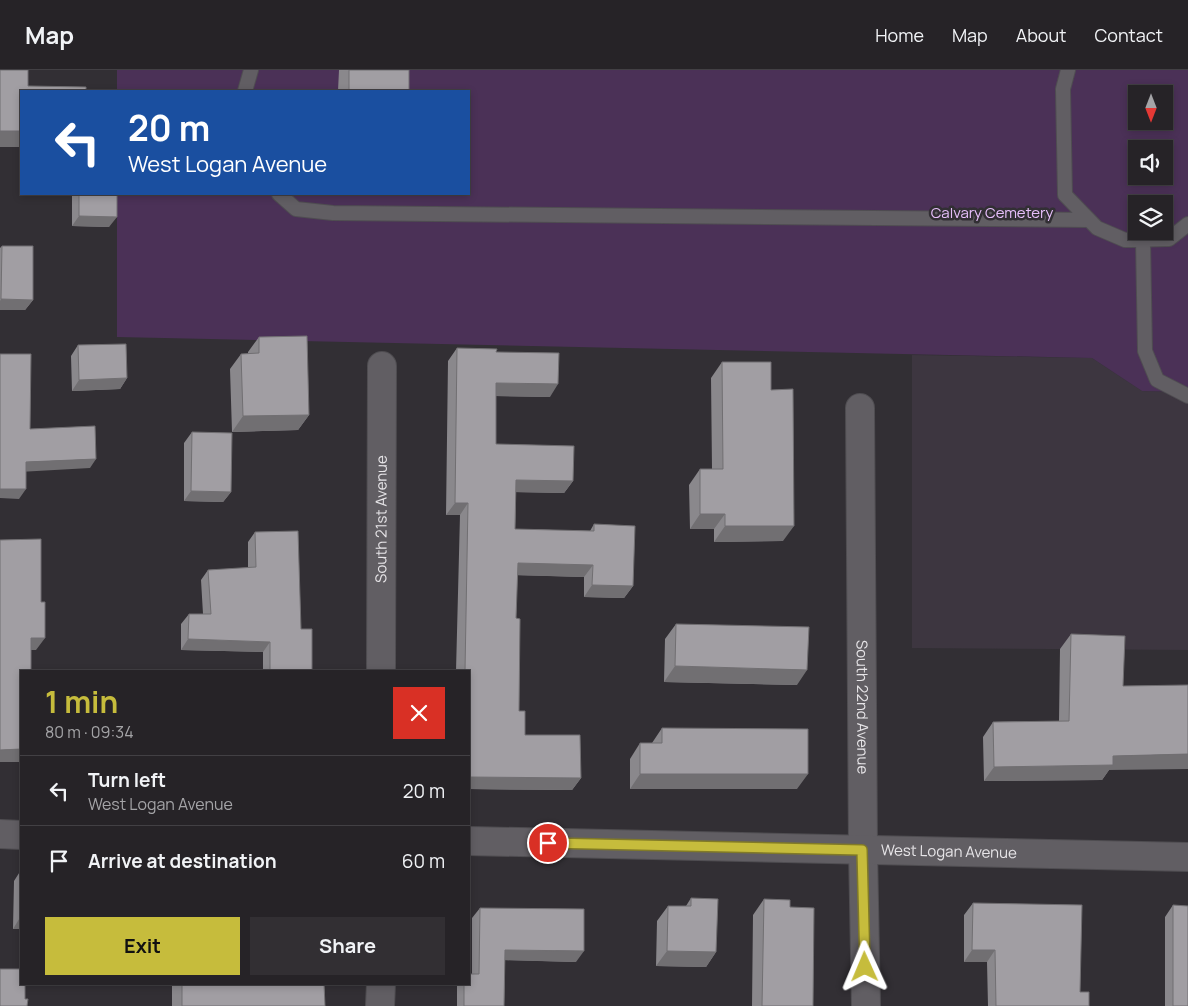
<!DOCTYPE html>
<html lang="en">
<head>
<meta charset="utf-8">
<style>
  :root { --surface:#262327; --page:#322f33; --text:#f1f3f6; --muted:#a4a4a7; --line:#424044; --accent:#c6bc3c }
  body { margin:0; font-family:Manrope,sans-serif; background:var(--page); color:var(--text); height:100vh; display:flex; flex-direction:column; font-size:19px; white-space:nowrap }
  * { box-sizing:border-box; margin:0 }
  p { font-size:16px; color:var(--muted) }
  .icon { flex:none; width:28px; height:28px; fill:none; stroke:currentColor; stroke-width:2; stroke-linecap:round; stroke-linejoin:round }
  .map { position:relative; flex:1; overflow:hidden }
  .side { position:absolute; left:20px; top:600px; width:450px; height:315px; display:flex; flex-direction:column; background:var(--surface); border-radius:0px; box-shadow:0 2px 8px #0003,0 0 0 1px var(--line) }
  .side>* { flex:none }
  .guide { position:absolute; left:20px; top:20px; width:450px; height:105px; border-radius:0px; box-shadow:0 2px 8px #0003,0 0 0 1px var(--line); background:#1a4fa0; color:#fff; overflow:hidden }
  .needle { width:32px; rotate:180deg }
  .fabs { position:absolute; left:1128px; top:15px; display:grid; gap:10px }
  .fabs a { display:grid; place-items:center; width:45px; height:45px; border-radius:0px; background:var(--surface); box-shadow:0 2px 8px #0003,0 0 0 1px var(--line); font-size:25px }
  .pin { position:absolute; display:grid; place-items:center; width:42px; height:42px; color:#fff; margin:-21px; border:2px solid #fff; border-radius:50%; box-shadow:0 1px 5px #0007 }
  .me { position:absolute; width:55px; margin:-28px; rotate:359deg; stroke-linejoin:round; filter:drop-shadow(0 0 4px #0008) }
  .turn { display:flex; align-items:center; gap:18px; height:105px; padding:0 25px; font-size:22px }
  .turn .icon { width:65px; height:65px; stroke-width:2.5 }
  .turn b { display:block; font-size:35px; line-height:42px }
  .round { display:grid; place-items:center; flex:none; width:52px; height:52px; border-radius:0px; background:var(--page) }
  .summary { display:flex; align-items:center; justify-content:space-between; height:85px; padding:0 25px }
  h1 { font-size:30px; font-weight:700; line-height:38px; color:var(--accent) }
  .primary-button { display:flex; gap:10px; margin-top:auto; padding:10px 25px }
  .primary-button a { flex:1; height:58px; border-radius:0px; background:var(--accent); color:#111; font-size:20px; font-weight:700; line-height:58px; text-align:center }
  .primary-button a+a { background:var(--page); color:var(--text) }
  ul { padding:0; list-style:none }
  li { display:flex; align-items:center; gap:15px; height:70px; padding:0 25px; border-top:1px solid var(--line) }
  li div { flex:1 }
  li b { display:block; font-size:19px }
  li em { font-style:normal }
  header { display:flex; align-items:center; gap:30px; box-sizing:border-box; height:70px; padding:0 25px; background:var(--surface); border-bottom:1px solid var(--line) }
  header strong { font-size:24px }
  nav { display:flex; gap:28px; margin-inline-start:auto; font-size:18px }
  .map>svg:first-child { display:block }
  .built { fill:#3d3640 }
  .green { fill:#4b3157; fill-rule:evenodd }
  .lines { fill:none; stroke-linecap:round; stroke-linejoin:round }
  .service-casing { stroke:#4f4d51; stroke-width:16 }
  .minor-casing { stroke:#4f4d51; stroke-width:30 }
  .service { stroke:#615e63; stroke-width:14 }
  .minor { stroke:#615e63; stroke-width:28 }
  .wall { fill:#8a888c }
  .shaded-wall { fill:#716f72 }
  .building { fill:#a19ea3; stroke:#716f72 }
  .route-casing { stroke:#817a27; stroke-width:12 }
  .route { stroke:#c6bc3c; stroke-width:9 }
  .labels { text-anchor:middle; stroke-width:5; stroke-linejoin:round; paint-order:stroke }
  .park-label { font-size:15px; fill:#e6befa; stroke:#322f34 }
  .street-label { font-size:15px; fill:#e7e5e8; stroke:#322f34 }
</style>
</head>
<body>
<header>
<strong>Map</strong>
<nav><a>Home</a><a>Map</a><a>About</a><a>Contact</a></nav>
</header>
<div class="map">
<svg width="1188" height="936" viewBox="0 0 1188 936">
  <rect width="100%" height="100%" fill="#322f34"/>
  <path class="built" d="M 912,285 L 1092,288 L 1142,321 L 1188,322 L 1188,580 L 912,578 Z"/>
  <path class="green" d="M 117,0 L 1188,0 L 1188,322 L 1142,321 L 1092,288 L 117,267 L 117,124 L 469,124 L 469,21 L 117,21 ZM 1136,24 L 1164,24 L 1164,51 L 1136,51 ZM 1136,79 L 1164,79 L 1164,106 L 1136,106 ZM 1136,134 L 1164,134 L 1164,161 L 1136,161 Z"/>
  <g class="lines">
    <g class="service-casing">
      <path id="service" d="M 1068,0 L 1063,19 L 1065,125 L 1097,158 L 1125,170 L 1169,169 L 1188,154
        M 245,21 L 251,0
        M 279,124 L 296,139 L 333,143 L 1089,150
        M 1143,170 L 1145,281 L 1157,310 L 1188,326"/>
    </g>
    <g class="minor-casing">
      <g id="minor">
        <path id="s1" d="M 860,338 L 863,780 L 866,936"/>
        <path id="s2" d="M 381,601 L 382,296"/>
        <path d="M 0,764 L 21,765"/>
        <path id="s3" d="M 469,771 L 1188,787"/>
        <path d="M 380,936 L 381,914"/>
      </g>
    </g>
    <use href="#service" class="service"/>
    <use href="#minor" class="minor"/>
  </g>
  <path class="wall" d="M 339,0 L 409,0 L 409,21 L 338,21 Z
    M 72,124 L 117,124 L 109,157 L 72,156 Z
    M 2,176 L 33,230 L 25,240 L 0,240 L 0,178 Z
    M 259,267 L 309,345 L 298,360 L 232,362 L 230,299 L 241,284 L 248,284 L 248,282 Z
    M 78,275 L 127,308 L 120,319 L 72,321 L 71,286 Z
    M 457,278 L 550,327 L 496,326 L 496,374 L 573,411 L 564,423 L 516,422 L 515,459 L 590,461 L 594,454 L 633,516 L 624,528 L 584,527 L 584,507 L 517,505 L 516,548 L 519,641 L 525,665 L 581,708 L 572,720 L 469,719 L 469,601 L 456,601 L 460,445 L 446,445 L 448,291 Z
    M 722,292 L 771,320 L 783,471 L 714,472 L 714,459 L 690,459 L 689,415 L 700,399 L 712,399 L 711,308 Z
    M 192,362 L 231,422 L 223,432 L 184,431 L 184,373 Z
    M 255,462 L 301,559 L 312,601 L 263,601 L 263,582 L 181,580 L 181,554 L 189,544 L 203,544 L 201,510 L 208,500 L 248,498 L 248,472 Z
    M 676,554 L 797,615 L 664,612 L 665,569 Z
    M 1071,564 L 1109,700 L 1102,710 L 984,711 L 983,667 L 993,652 L 1059,651 L 1060,579 Z
    M 662,658 L 797,719 L 630,719 L 630,689 L 640,673 L 652,673 Z
    M 21,800 L 21,859 L 13,859 L 14,811 Z
    M 691,828 L 716,882 L 706,897 L 656,896 L 657,851 L 668,836 L 686,836 Z
    M 764,829 L 790,837 L 813,936 L 752,936 L 753,845 Z
    M 973,833 L 1080,922 L 1089,936 L 988,936 L 987,892 L 964,892 L 964,845 Z
    M 1173,835 L 1188,936 L 1165,936 L 1165,847 Z
    M 480,838 L 576,892 L 505,890 L 504,936 L 457,936 L 457,914 L 469,914 L 472,904 L 472,848 Z
    M 172,914 L 324,914 L 325,936 L 172,936 Z"/>
  <path class="shaded-wall" d="M 0,61 L 21,61 L 21,77 L 0,77 Z
    M 79,146 L 117,147 L 109,157 L 72,156 Z
    M 1,229 L 33,230 L 25,240 L 0,240 L 0,231 Z
    M 127,308 L 120,319 L 72,321 L 79,310 Z
    M 496,313 L 558,314 L 550,327 L 488,326 Z
    M 309,345 L 298,360 L 232,362 L 243,346 Z
    M 96,389 L 90,398 L 19,402 L 26,392 Z
    M 516,410 L 573,411 L 564,423 L 508,422 Z
    M 0,419 L 26,419 L 19,429 L 0,428 Z
    M 191,421 L 231,422 L 223,432 L 184,431 Z
    M 455,433 L 468,433 L 460,445 L 446,445 Z
    M 700,444 L 725,444 L 714,459 L 690,459 Z
    M 725,456 L 794,456 L 783,471 L 714,472 Z
    M 518,493 L 593,495 L 584,507 L 509,505 Z
    M 592,515 L 633,516 L 624,528 L 584,527 Z
    M 31,568 L 45,568 L 36,580 L 22,580 Z
    M 188,569 L 270,572 L 263,582 L 181,580 Z
    M 675,596 L 807,600 L 797,615 L 664,612 Z
    M 21,679 L 21,692 L 0,692 L 0,680 Z
    M 1188,684 L 1188,699 L 1109,700 L 1102,710 L 984,711 L 994,697 L 1113,686 Z
    M 640,704 L 808,704 L 797,719 L 630,719 Z
    M 469,707 L 581,708 L 572,720 L 469,719 Z
    M 21,846 L 21,859 L 13,859 Z
    M 505,880 L 584,881 L 576,892 L 498,890 Z
    M 972,880 L 995,880 L 987,892 L 964,892 Z
    M 667,881 L 716,882 L 706,897 L 656,896 Z"/>
  <path class="building" d="M 0,0 L 28,0 L 28,16 L 86,17 L 86,21 L 21,21 L 21,61 L 0,61 Z
    M 349,0 L 409,0 L 409,21 L 349,21 Z
    M 79,124 L 117,124 L 117,147 L 79,146 Z
    M 2,176 L 33,176 L 33,230 L 1,229 Z
    M 307,266 L 309,345 L 243,346 L 241,284 L 259,283 L 259,267 Z
    M 126,274 L 127,308 L 79,310 L 78,275 Z
    M 457,278 L 497,279 L 496,282 L 559,283 L 558,314 L 496,313 L 496,374 L 574,376 L 573,411 L 516,410 L 515,459 L 594,461 L 594,454 L 635,456 L 633,516 L 592,515 L 593,495 L 518,493 L 516,548 L 520,549 L 519,641 L 525,641 L 525,665 L 580,665 L 581,708 L 469,707 L 469,601 L 465,601 L 468,433 L 455,433 Z
    M 0,284 L 31,284 L 30,359 L 95,356 L 96,389 L 26,392 L 26,419 L 0,419 Z
    M 722,292 L 771,292 L 771,320 L 793,319 L 794,456 L 725,456 L 725,444 L 700,444 L 700,399 L 723,399 Z
    M 192,362 L 232,363 L 231,422 L 191,421 Z
    M 298,461 L 301,559 L 312,559 L 312,601 L 270,601 L 270,572 L 188,569 L 189,544 L 211,544 L 208,500 L 256,497 L 255,462 Z
    M 41,469 L 41,532 L 45,532 L 45,568 L 31,568 L 31,601 L 21,601 L 21,679 L 0,680 L 0,470 Z
    M 676,554 L 809,557 L 807,600 L 675,596 Z
    M 1071,564 L 1125,566 L 1123,616 L 1188,615 L 1188,684 L 1113,686 L 1113,695 L 994,697 L 993,652 L 1069,651 Z
    M 662,658 L 808,659 L 808,704 L 640,704 L 640,673 L 662,673 Z
    M 691,828 L 718,829 L 716,882 L 667,881 L 668,836 L 691,836 Z
    M 764,829 L 790,830 L 790,837 L 814,838 L 813,936 L 762,936 Z
    M 973,833 L 1082,835 L 1080,922 L 1089,922 L 1089,936 L 996,936 L 995,880 L 972,880 Z
    M 1173,835 L 1188,836 L 1188,936 L 1173,936 Z
    M 480,838 L 584,839 L 584,881 L 505,880 L 504,936 L 464,936 L 464,914 L 469,914 L 469,904 L 479,904 Z
    M 0,899 L 21,899 L 21,914 L 25,914 L 25,929 L 28,929 L 27,936 L 0,936 Z
    M 182,914 L 324,914 L 325,936 L 182,936 Z"/>
  <g class="lines">
    <g class="route-casing">
      <path id="route" d="M 548,773 L 862,780 L 865,897"/>
    </g>
    <use href="#route" class="route"/>
  </g>
  <g class="labels">
    <g class="park-label">
      <text x="992" y="148">Calvary Cemetery</text>
    </g>
    <g class="street-label">
      <text dy="5" stroke="none"><textPath href="#s2" startOffset="152">South 21st Avenue</textPath></text>
      <text dy="5" stroke="none"><textPath href="#s1" startOffset="299">South 22nd Avenue</textPath></text>
      <text dy="5" stroke="none"><textPath href="#s3" startOffset="480">West Logan Avenue</textPath></text>
    </g>
  </g>
</svg>
<div class="fabs">
<a><svg class="needle" viewBox="-14 -14 28 28"><path d="M0-13l5 13h-10z" fill="#e53935"/><path d="M0 13l5-13h-10z" fill="#a4a4a7"/></svg></a>
<a><svg class="icon" aria-label="sound" viewBox="0 0 24 24"><path d="M4 9h4l5-4v14l-5-4H4zM17 9q2 3 0 6"/></svg></a>
<a><svg class="icon" aria-label="layers" viewBox="0 0 24 24"><path d="M12 4l9 5-9 5-9-5zM3 14l9 5 9-5"/></svg></a>
</div>
<div class="pin" style="left:548px;top:773px;background:#d93025"><svg class="icon" aria-label="arrive" viewBox="0 0 24 24"><path d="M6 21V4h12l-3 4 3 4H6"/></svg></div>
<svg class="me" style="left:865px;top:897px" viewBox="-20 -20 40 40"><path d="M0-17L14 15 0 8-14 15z" fill="#c6bc3c" stroke="#fff" stroke-width="4"/></svg>
<div class="guide">
<div class="turn"><svg class="icon" aria-label="left" viewBox="0 0 24 24"><path d="M17 20v-9H6M10 6l-5 5 5 5"/></svg><div><b>20 m</b>West Logan Avenue</div></div>
</div>
<section class="side">
<div class="summary"><div><h1>1 min</h1><p>80 m · 09:34</p></div><a class="round" style="background:#d93025;color:#fff"><svg class="icon" aria-label="close" viewBox="0 0 24 24"><path d="M6 6l12 12M18 6L6 18"/></svg></a></div>
<ul>
<li><svg class="icon" aria-label="left" viewBox="0 0 24 24"><path d="M17 20v-9H6M10 6l-5 5 5 5"/></svg><div><b>Turn left</b><p>West Logan Avenue</p></div><em>20 m</em></li>
<li><svg class="icon" aria-label="arrive" viewBox="0 0 24 24"><path d="M6 21V4h12l-3 4 3 4H6"/></svg><div><b>Arrive at destination</b></div><em>60 m</em></li>
</ul>
<div class="primary-button"><a>Exit</a><a>Share</a></div>
</section>
</div>
</body>
</html>
